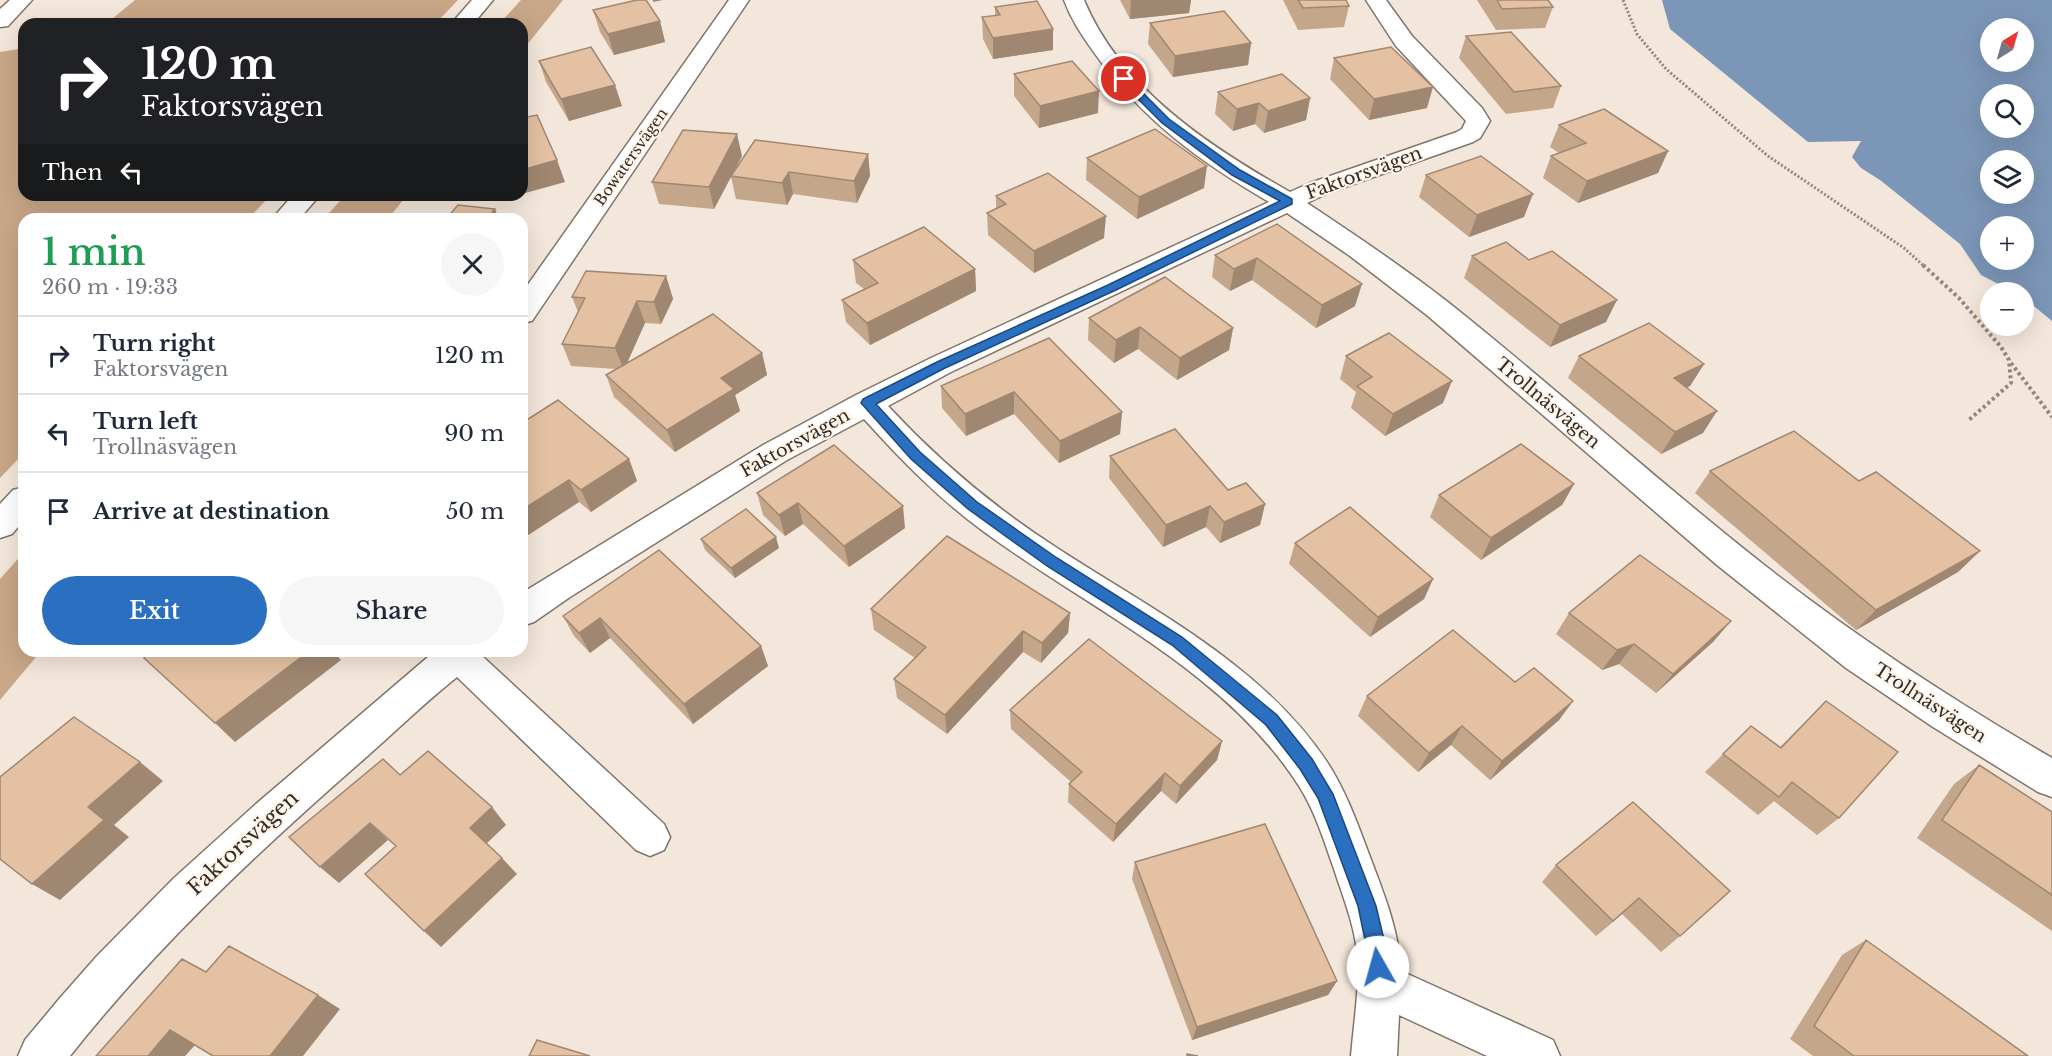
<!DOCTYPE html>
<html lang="en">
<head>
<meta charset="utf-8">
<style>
  :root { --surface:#fff; --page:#f6f6f7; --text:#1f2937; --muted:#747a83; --line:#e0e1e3; --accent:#2a6fc0 }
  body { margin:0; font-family:"Libre Baskerville",serif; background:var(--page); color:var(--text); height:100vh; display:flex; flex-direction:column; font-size:22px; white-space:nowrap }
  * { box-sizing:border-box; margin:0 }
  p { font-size:20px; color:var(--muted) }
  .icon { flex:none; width:33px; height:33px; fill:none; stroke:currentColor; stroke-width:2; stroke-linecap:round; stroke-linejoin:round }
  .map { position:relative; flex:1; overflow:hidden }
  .details { position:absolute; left:18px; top:213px; width:510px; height:444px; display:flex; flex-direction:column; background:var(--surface); border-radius:18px; box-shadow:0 6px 24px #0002 }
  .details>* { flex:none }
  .banner { position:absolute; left:18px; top:18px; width:510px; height:183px; border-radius:18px; box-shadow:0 6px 24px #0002; background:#202124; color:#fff; overflow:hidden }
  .needle { width:39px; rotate:37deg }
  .fabs { position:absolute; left:1980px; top:18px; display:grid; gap:12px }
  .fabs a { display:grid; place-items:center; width:54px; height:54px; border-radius:50%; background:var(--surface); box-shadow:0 6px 24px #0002; font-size:30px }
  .pin { position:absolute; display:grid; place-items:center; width:51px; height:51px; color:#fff; margin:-26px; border:3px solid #fff; border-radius:50%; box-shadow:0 2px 6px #0007 }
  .me { position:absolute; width:66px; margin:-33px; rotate:353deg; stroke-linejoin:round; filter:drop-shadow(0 0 4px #0008) }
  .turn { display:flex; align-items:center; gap:21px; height:126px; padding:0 24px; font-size:27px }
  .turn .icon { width:78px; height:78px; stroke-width:2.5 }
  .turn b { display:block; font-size:42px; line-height:51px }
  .then { display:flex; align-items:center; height:57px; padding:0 24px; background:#0003; gap:12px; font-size:22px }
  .round { display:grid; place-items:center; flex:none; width:63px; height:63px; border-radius:32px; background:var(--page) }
  .overview { display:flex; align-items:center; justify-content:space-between; height:102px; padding:0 24px }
  h1 { font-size:36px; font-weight:600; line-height:45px; color:#1e9e55 }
  .action { display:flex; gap:12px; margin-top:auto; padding:12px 24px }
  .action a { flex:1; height:69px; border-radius:36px; background:var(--accent); color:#fff; font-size:24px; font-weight:600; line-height:69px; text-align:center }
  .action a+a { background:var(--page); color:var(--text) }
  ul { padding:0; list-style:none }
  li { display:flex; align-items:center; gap:18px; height:78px; padding:0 24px; border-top:2px solid var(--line) }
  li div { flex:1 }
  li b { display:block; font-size:22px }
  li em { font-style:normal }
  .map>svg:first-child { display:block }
  .forest { fill:#c8a688 }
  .water { fill:#7c96b7; fill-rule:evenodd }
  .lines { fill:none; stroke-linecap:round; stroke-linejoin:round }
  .minor-casing { stroke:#81756b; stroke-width:3 }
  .tertiary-casing { stroke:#81756b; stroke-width:3 }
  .path-far1 { stroke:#90877e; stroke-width:3; stroke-dasharray:2 2; stroke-linecap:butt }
  .path { stroke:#90877e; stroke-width:4; stroke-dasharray:3 3; stroke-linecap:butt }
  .minor { fill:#fff; fill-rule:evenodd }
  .tertiary { fill:#fff; fill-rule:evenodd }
  .wall { fill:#c4a68b }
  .shaded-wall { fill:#a08771 }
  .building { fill:#e4c1a2; stroke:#a08771; stroke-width:1.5 }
  .route { fill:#2a6fc0; stroke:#1b487d; stroke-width:1.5 }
  .labels { text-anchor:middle; stroke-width:4.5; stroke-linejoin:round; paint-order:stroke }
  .far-street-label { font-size:15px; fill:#312c27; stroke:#fef4ea }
  .street-label { font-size:18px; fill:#312c27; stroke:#fef4ea }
  .near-street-label { font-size:21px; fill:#312c27; stroke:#fef4ea }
</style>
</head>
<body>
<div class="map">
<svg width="2052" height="1056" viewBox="0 0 2052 1056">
  <rect width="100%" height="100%" fill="#f3e6da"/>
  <path class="forest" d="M 135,0 L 458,0 L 435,24 L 106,24 Z
    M 521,0 L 563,0 L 522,51 L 522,24 L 499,24 Z
    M 24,48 L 24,195 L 271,195 L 248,219 L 24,219 L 24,453 L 0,478 L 0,52 Z
    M 345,195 L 407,195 L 388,219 L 324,219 Z
    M 24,552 L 24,651 L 41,651 L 0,700 L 0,579 Z"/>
  <path class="water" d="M 1662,0 L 2052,0 L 2052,321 L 2024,298 L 2024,292 L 2014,292 L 1981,275 L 1960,244 L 1880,180 L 1861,168 L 1852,157 L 1861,141 L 1808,142 L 1670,29 ZM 1990,28 L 2024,28 L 2024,62 L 1990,62 ZM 1990,94 L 2024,94 L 2024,128 L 1990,128 ZM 1990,160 L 2024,160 L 2024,194 L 1990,194 ZM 1990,226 L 2024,226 L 2024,260 L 1990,260 Z"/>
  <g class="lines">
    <g class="minor-casing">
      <path id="minor" d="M 10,0 L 32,0 L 8,26 L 0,27 L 0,9 Z
        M 729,0 L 749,0 L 532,321 L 522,323 L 522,293 Z
        M 1064,0 L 1084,0 C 1121,89 1210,147 1290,192 L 1310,183 L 1457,132 L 1462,129 L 1466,121 L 1396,46 L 1366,0 L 1386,0 L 1412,36 L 1482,108 L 1490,121 L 1480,138 L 1473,142 L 1328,193 L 1307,203 C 1355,235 1403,267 1449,303 C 1547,381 1641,466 1739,545 C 1839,626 1942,694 2052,758 L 2052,797 L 2038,792 L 1933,727 L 1846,668 L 1717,565 L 1428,316 L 1350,256 L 1287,213 L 951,372 L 888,406 C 939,461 991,505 1054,546 C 1150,609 1262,664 1327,762 C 1346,791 1358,825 1370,857 C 1384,894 1399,931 1401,971 L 1553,1040 L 1560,1056 L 1487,1056 L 1399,1015 L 1397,1056 L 1351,1056 C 1354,1021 1360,987 1357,952 C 1354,923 1343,897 1334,869 C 1324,841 1315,811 1299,786 C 1225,670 1090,610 983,531 C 938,498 901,460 864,419 L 787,460 L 570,597 L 534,622 L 522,626 L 522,593 L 765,444 L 856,395 L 931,358 L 1269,202 C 1199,161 1141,119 1093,51 C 1081,34 1071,19 1064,0 Z
        M 435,651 L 483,651 L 481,655 L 664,824 L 670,837 L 664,850 L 650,856 L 636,850 L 457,677 C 424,703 395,732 364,759 C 259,851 157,946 70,1056 L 18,1056 L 25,1040 L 60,998 L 97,956 L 174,878 L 256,804 Z"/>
    </g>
    <g class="tertiary-casing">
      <path id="tertiary" d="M 472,0 L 493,0 L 473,24 L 451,24 Z
        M 293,195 L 320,195 L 299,219 L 272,219 Z
        M 24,487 L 24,520 L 12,534 L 0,538 L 0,504 L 13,490 Z"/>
    </g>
    <path class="path-far1" d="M 1623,0 L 1637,34 L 1666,69 L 1768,156 L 1904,248 L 1925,267"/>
    <path class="path" d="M 1923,265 L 1959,298 L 2001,347 L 2009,360 L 2011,383 L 1969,420
      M 2011,363 L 2052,417"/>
    <use href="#minor" class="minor"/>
    <use href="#tertiary" class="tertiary"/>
  </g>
  <path class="wall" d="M 1120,0 L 1191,0 L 1189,13 L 1130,19 Z
    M 1283,0 L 1346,0 L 1349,6 L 1344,27 L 1298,30 Z
    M 1477,0 L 1548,0 L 1553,7 L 1545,28 L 1496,30 Z
    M 995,7 L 1053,29 L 1053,50 L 993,59 L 983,39 L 982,17 L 995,16 Z
    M 593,10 L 660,21 L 665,42 L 614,55 L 600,32 Z
    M 1150,23 L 1251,43 L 1248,65 L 1173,77 L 1148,44 Z
    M 1466,36 L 1561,86 L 1553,108 L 1506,114 L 1459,58 Z
    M 1334,58 L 1427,108 L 1369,120 L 1330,79 Z
    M 539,61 L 622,106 L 569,121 L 546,82 Z
    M 1014,74 L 1098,113 L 1039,128 L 1014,96 Z
    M 1218,92 L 1310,98 L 1306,120 L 1264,133 L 1255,124 L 1233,131 L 1215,114 Z
    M 1559,125 L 1668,151 L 1658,173 L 1578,203 L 1543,178 L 1551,156 L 1559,153 L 1550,147 Z
    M 868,154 L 870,176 L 857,203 L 793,194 L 787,205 L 736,199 L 731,177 L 714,209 L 659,204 L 652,182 L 742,156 L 733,173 Z
    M 1087,158 L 1204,188 L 1137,219 L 1086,180 Z
    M 1426,175 L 1524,217 L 1469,237 L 1419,197 Z
    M 996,196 L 1104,238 L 1034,273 L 988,235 L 987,213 L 996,208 Z
    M 1277,224 L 1355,306 L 1316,328 L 1252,280 L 1230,291 L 1212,277 L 1215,255 Z
    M 1472,256 L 1606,322 L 1550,347 L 1464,278 Z
    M 853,260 L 975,269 L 976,291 L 870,345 L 846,322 L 842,300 L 864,289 L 856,283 Z
    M 666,276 L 673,299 L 661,324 L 645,323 L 626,364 L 762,353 L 767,375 L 735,395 L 740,411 L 675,452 L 614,397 L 606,375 L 616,369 L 571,366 L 562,344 L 578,312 L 572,297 Z
    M 1089,318 L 1233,328 L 1229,350 L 1177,380 L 1138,349 L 1114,363 L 1088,340 Z
    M 1049,338 L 1122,412 L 1120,434 L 1059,463 L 1014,414 L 966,436 L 942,408 L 941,386 Z
    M 1346,356 L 1443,403 L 1385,436 L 1351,408 L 1356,392 L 1340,379 Z
    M 1579,356 L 1704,364 L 1690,386 L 1687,388 L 1703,433 L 1661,454 L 1568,378 Z
    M 522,423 L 629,459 L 637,481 L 591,512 L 579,502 L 522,539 Z
    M 1110,456 L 1228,490 L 1265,504 L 1260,525 L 1220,543 L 1206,527 L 1163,547 L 1109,478 Z
    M 1710,471 L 1859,481 L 1980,551 L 1958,572 L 1856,630 L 1695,493 Z
    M 1574,484 L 1562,505 L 1481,560 L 1430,517 L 1439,495 Z
    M 757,493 L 905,528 L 849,567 L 803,524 L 785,536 L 763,515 Z
    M 701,539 L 779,548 L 735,578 L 705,550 Z
    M 1295,543 L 1433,579 L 1424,599 L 1370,637 L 1289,564 Z
    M 659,550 L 761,646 L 768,666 L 693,724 L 610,638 L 590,653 L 574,636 L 563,616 Z
    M 871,609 L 1070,613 L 1068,633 L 1041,663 L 1023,652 L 947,734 L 897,698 L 894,679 L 915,658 L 874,630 Z
    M 1569,613 L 1714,641 L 1656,693 L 1619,664 L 1602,670 L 1556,634 Z
    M 1515,682 L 1573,701 L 1559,720 L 1490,780 L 1451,745 L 1418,772 L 1358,716 L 1367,696 Z
    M 1826,701 L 1839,818 L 1817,835 L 1774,801 L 1758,815 L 1705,772 L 1751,726 L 1780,747 Z
    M 1010,710 L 1222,741 L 1217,760 L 1176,804 L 1161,791 L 1113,842 L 1068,802 L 1069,784 L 1071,782 L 1011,729 Z
    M 1979,765 L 2052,812 L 2052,931 L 1917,838 L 1954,784 Z
    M 1633,802 L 1680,936 L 1661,952 L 1622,914 L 1596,936 L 1542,882 L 1556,865 Z
    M 1135,862 L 1337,981 L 1328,995 L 1192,1040 L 1132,879 Z
    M 1866,940 L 2028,1056 L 1813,1056 L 1790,1039 L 1842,955 Z"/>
  <path class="shaded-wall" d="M 653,0 L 663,0 L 653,2 Z
    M 1131,0 L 1191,0 L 1189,13 L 1130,19 Z
    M 660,21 L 665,42 L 614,55 L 608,34 Z
    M 1053,29 L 1053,50 L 993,59 L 993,38 Z
    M 1251,43 L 1248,65 L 1173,77 L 1175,56 Z
    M 615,85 L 622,106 L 569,121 L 561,99 Z
    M 1433,87 L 1427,108 L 1369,120 L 1374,99 Z
    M 1099,91 L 1098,113 L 1039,128 L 1040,106 Z
    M 1310,98 L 1306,120 L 1264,133 L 1268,111 Z
    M 1259,103 L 1255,124 L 1233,131 L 1237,109 Z
    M 737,134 L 742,156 L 714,209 L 709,187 Z
    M 1668,151 L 1658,173 L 1578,203 L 1587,181 Z
    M 868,154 L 870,176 L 857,203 L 854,181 Z
    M 557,160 L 565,182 L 522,194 L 522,170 Z
    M 1207,166 L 1204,188 L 1137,219 L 1139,197 Z
    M 789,172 L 793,194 L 787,205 L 782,183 Z
    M 1533,194 L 1524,217 L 1469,237 L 1477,215 Z
    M 508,195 L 518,195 L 509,197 Z
    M 495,209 L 499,219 L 487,219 Z
    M 1106,216 L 1104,238 L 1034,273 L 1034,251 Z
    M 1257,258 L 1252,280 L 1230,291 L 1234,269 Z
    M 975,269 L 976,291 L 870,345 L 867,323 Z
    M 666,276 L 673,299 L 661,324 L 654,302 Z
    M 1362,284 L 1355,306 L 1316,328 L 1322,305 Z
    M 1617,300 L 1606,322 L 1550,347 L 1560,325 Z
    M 637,301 L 645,323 L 624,370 L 615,348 Z
    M 1140,327 L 1138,349 L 1114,363 L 1116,340 Z
    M 1233,328 L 1229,350 L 1177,380 L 1180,358 Z
    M 762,353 L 767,375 L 735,395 L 740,411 L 675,452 L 667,430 L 721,378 Z
    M 1704,364 L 1690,386 L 1661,400 L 1674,378 Z
    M 1452,381 L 1443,403 L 1385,436 L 1393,414 Z
    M 1014,392 L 1014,414 L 966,436 L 965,414 Z
    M 1717,411 L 1703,433 L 1661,454 L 1675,432 Z
    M 1122,412 L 1120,434 L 1059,463 L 1060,441 Z
    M 629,459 L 637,481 L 591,512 L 581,490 Z
    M 569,480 L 579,502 L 522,539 L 522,510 Z
    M 1574,484 L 1562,505 L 1481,560 L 1491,538 Z
    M 798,503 L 803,524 L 785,536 L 779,515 Z
    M 1265,504 L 1260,525 L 1220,543 L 1224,522 Z
    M 903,506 L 905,528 L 849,567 L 844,546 Z
    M 1210,506 L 1206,527 L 1163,547 L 1166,525 Z
    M 776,537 L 779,548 L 735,578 L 731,568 Z
    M 1980,551 L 1958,572 L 1856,630 L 1876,610 Z
    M 1433,579 L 1424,599 L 1370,637 L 1378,617 Z
    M 1070,613 L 1068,633 L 1041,663 L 1042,643 Z
    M 600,618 L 610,638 L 590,653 L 579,633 Z
    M 1731,621 L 1714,641 L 1656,693 L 1673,674 Z
    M 1023,631 L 1023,652 L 947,734 L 945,715 Z
    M 1634,644 L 1619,664 L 1602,670 L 1617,650 Z
    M 761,646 L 768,666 L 693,724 L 684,704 Z
    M 309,651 L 333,651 L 341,660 L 235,742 L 215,723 Z
    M 1573,701 L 1559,720 L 1490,780 L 1502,761 Z
    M 1462,726 L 1451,745 L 1418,772 L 1429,753 Z
    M 1222,741 L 1217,760 L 1176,804 L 1180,786 Z
    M 140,762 L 163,781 L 114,825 L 129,837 L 60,900 L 32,884 L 88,807 Z
    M 1165,773 L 1161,791 L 1113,842 L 1116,824 Z
    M 492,807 L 506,825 L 485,845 L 470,828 Z
    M 370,823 L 388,840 L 339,883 L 320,867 Z
    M 502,858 L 517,874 L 441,947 L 424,931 Z
    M 1639,898 L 1622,914 L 1596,936 L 1613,921 Z
    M 1337,981 L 1328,995 L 1192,1040 L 1197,1027 Z
    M 318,995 L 340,1009 L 303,1056 L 270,1056 Z
    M 170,1030 L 196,1044 L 185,1056 L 148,1056 Z"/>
  <path class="building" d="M 637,0 L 646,0 L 660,21 L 608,34 L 593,10 Z
    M 1298,0 L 1346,0 L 1349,6 L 1303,8 Z
    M 1497,0 L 1548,0 L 1553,7 L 1502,9 Z
    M 1037,1 L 1053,29 L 993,38 L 982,17 L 1000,15 L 995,7 Z
    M 1224,11 L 1251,43 L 1175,56 L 1150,23 Z
    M 1511,32 L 1561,86 L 1514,92 L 1466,36 Z
    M 591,47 L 615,85 L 561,99 L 539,61 Z
    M 1391,47 L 1433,87 L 1374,99 L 1334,58 Z
    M 1072,61 L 1099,91 L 1040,106 L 1014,74 Z
    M 1282,74 L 1310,98 L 1268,111 L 1259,103 L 1237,109 L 1218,92 Z
    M 1604,109 L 1668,151 L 1587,181 L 1551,156 L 1586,143 L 1559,125 Z
    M 537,115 L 557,160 L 522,170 L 522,118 Z
    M 1155,129 L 1207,166 L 1139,197 L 1087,158 Z
    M 683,130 L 737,134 L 709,187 L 652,182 Z
    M 755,140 L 868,154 L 854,181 L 789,172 L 782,183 L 731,176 Z
    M 1481,156 L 1533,194 L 1477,215 L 1426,175 Z
    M 1048,173 L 1106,216 L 1034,251 L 987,213 L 1006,204 L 996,196 Z
    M 458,205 L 495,209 L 487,219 L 446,219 Z
    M 1277,224 L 1362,284 L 1322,305 L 1257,258 L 1234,269 L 1215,255 Z
    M 924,227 L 975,269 L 867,323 L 842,300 L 878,283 L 853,260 Z
    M 1506,242 L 1529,260 L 1552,251 L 1617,300 L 1560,325 L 1472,256 Z
    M 586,271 L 666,276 L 654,302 L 637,301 L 615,348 L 562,344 L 585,298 L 572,297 Z
    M 1165,277 L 1233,328 L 1180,358 L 1140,327 L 1116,340 L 1089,318 Z
    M 713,314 L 762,353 L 721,378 L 734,389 L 667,430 L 606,375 Z
    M 1649,323 L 1704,364 L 1674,378 L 1717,411 L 1675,432 L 1579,356 Z
    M 1389,333 L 1452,381 L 1393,414 L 1357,386 L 1372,377 L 1346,356 Z
    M 1049,338 L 1122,412 L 1060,441 L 1014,392 L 965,414 L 941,386 Z
    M 558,400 L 629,459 L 581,490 L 569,480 L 522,510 L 522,423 Z
    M 1175,429 L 1228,490 L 1246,483 L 1265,504 L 1224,522 L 1210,506 L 1166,525 L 1110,456 Z
    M 1794,431 L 1859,481 L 1876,472 L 1980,551 L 1876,610 L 1710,471 Z
    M 1521,444 L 1574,484 L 1491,538 L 1439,495 Z
    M 834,445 L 903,506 L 844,546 L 798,503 L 779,515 L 757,493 Z
    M 1350,507 L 1433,579 L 1378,617 L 1295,543 Z
    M 746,509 L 776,537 L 731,568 L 701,539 Z
    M 947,536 L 1070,613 L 1042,643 L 1023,631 L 945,715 L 894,679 L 926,647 L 871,609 Z
    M 659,550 L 761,646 L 684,704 L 600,618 L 579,633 L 563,616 Z
    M 1640,555 L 1731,621 L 1673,674 L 1634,644 L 1617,650 L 1569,613 Z
    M 1453,630 L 1515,682 L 1534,668 L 1573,701 L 1502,761 L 1462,726 L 1429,753 L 1367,696 Z
    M 1089,639 L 1222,741 L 1180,786 L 1165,773 L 1116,824 L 1069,784 L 1082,772 L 1010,710 Z
    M 153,651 L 309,651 L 215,723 L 144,658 Z
    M 1826,701 L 1898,752 L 1839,818 L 1792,782 L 1779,797 L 1723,754 L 1751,726 L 1781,748 Z
    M 74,717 L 140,762 L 88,807 L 104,820 L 32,884 L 0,859 L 0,777 Z
    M 428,751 L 492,807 L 470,828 L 502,858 L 424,931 L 365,874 L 396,846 L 370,823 L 320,867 L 289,837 L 383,759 L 400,775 Z
    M 1979,765 L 2052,812 L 2052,895 L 1942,820 Z
    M 1633,802 L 1730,891 L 1680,936 L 1639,898 L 1613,921 L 1556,865 Z
    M 1265,824 L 1337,981 L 1197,1027 L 1135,862 Z
    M 1866,940 L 2028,1056 L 1854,1056 L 1814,1026 Z
    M 229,946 L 318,995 L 270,1056 L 213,1056 L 170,1030 L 148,1056 L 96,1056 L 182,959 L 206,972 Z
    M 537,1040 L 590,1056 L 529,1056 Z
    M 1187,1054 L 1198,1056 L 1187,1056 Z"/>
  <path class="route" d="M 1120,77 L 1127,77 L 1169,119 L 1240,170 L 1292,199 L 1292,204 L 1116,290 L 945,368 L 876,404 L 920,452 L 977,502 L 1057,558 L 1182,637 L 1277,715 L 1312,759 L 1333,794 L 1376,906 L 1387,952 L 1387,967 L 1385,974 L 1378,976 L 1372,974 L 1358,906 L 1318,798 L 1300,769 L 1266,725 L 1172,645 L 1047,566 L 968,509 L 911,459 L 861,403 L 863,399 L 937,362 L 1108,285 L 1280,201 L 1232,175 L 1162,123 L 1120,81 Z"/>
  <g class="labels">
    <g class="far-street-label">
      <text transform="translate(631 157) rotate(-55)" y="5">Bowatersvägen</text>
    </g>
    <g class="street-label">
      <text transform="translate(1364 173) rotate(-20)" y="6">Faktorsvägen</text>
      <text transform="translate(1548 403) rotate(40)" y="6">Trollnäsvägen</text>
      <text transform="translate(795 443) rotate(-29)" y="6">Faktorsvägen</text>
      <text transform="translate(1930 703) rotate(33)" y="6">Trollnäsvägen</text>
    </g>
    <g class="near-street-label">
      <text transform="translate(243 843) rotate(-43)" y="7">Faktorsvägen</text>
    </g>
  </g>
</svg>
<div class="fabs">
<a><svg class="needle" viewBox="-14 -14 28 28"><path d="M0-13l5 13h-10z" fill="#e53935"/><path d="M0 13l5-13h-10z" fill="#747a83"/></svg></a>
<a><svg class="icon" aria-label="search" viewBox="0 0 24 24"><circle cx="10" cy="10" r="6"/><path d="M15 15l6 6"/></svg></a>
<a><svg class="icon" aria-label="layers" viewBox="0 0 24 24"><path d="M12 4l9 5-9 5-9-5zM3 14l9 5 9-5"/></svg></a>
<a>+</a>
<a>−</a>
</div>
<div class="pin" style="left:1124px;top:79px;background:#d93025"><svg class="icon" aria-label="arrive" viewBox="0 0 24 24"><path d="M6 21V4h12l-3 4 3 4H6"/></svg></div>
<svg class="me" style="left:1378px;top:967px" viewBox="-20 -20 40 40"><circle r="19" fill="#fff"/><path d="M0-13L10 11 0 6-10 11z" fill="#2a6fc0"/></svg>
<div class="banner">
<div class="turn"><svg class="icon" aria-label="right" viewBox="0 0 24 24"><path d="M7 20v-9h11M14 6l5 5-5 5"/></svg><div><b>120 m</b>Faktorsvägen</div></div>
<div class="then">Then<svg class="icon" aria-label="left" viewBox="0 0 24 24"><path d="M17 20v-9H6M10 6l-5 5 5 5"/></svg></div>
</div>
<section class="details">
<div class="overview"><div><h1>1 min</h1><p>260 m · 19:33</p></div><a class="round"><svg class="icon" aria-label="close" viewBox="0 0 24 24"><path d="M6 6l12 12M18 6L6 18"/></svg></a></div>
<ul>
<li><svg class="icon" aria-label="right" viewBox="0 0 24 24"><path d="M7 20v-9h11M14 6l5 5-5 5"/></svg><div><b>Turn right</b><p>Faktorsvägen</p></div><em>120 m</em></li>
<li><svg class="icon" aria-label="left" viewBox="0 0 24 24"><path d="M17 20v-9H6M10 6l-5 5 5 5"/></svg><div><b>Turn left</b><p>Trollnäsvägen</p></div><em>90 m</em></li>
<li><svg class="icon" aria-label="arrive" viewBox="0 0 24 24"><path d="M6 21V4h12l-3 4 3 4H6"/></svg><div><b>Arrive at destination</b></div><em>50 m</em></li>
</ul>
<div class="action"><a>Exit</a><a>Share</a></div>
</section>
</div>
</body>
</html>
